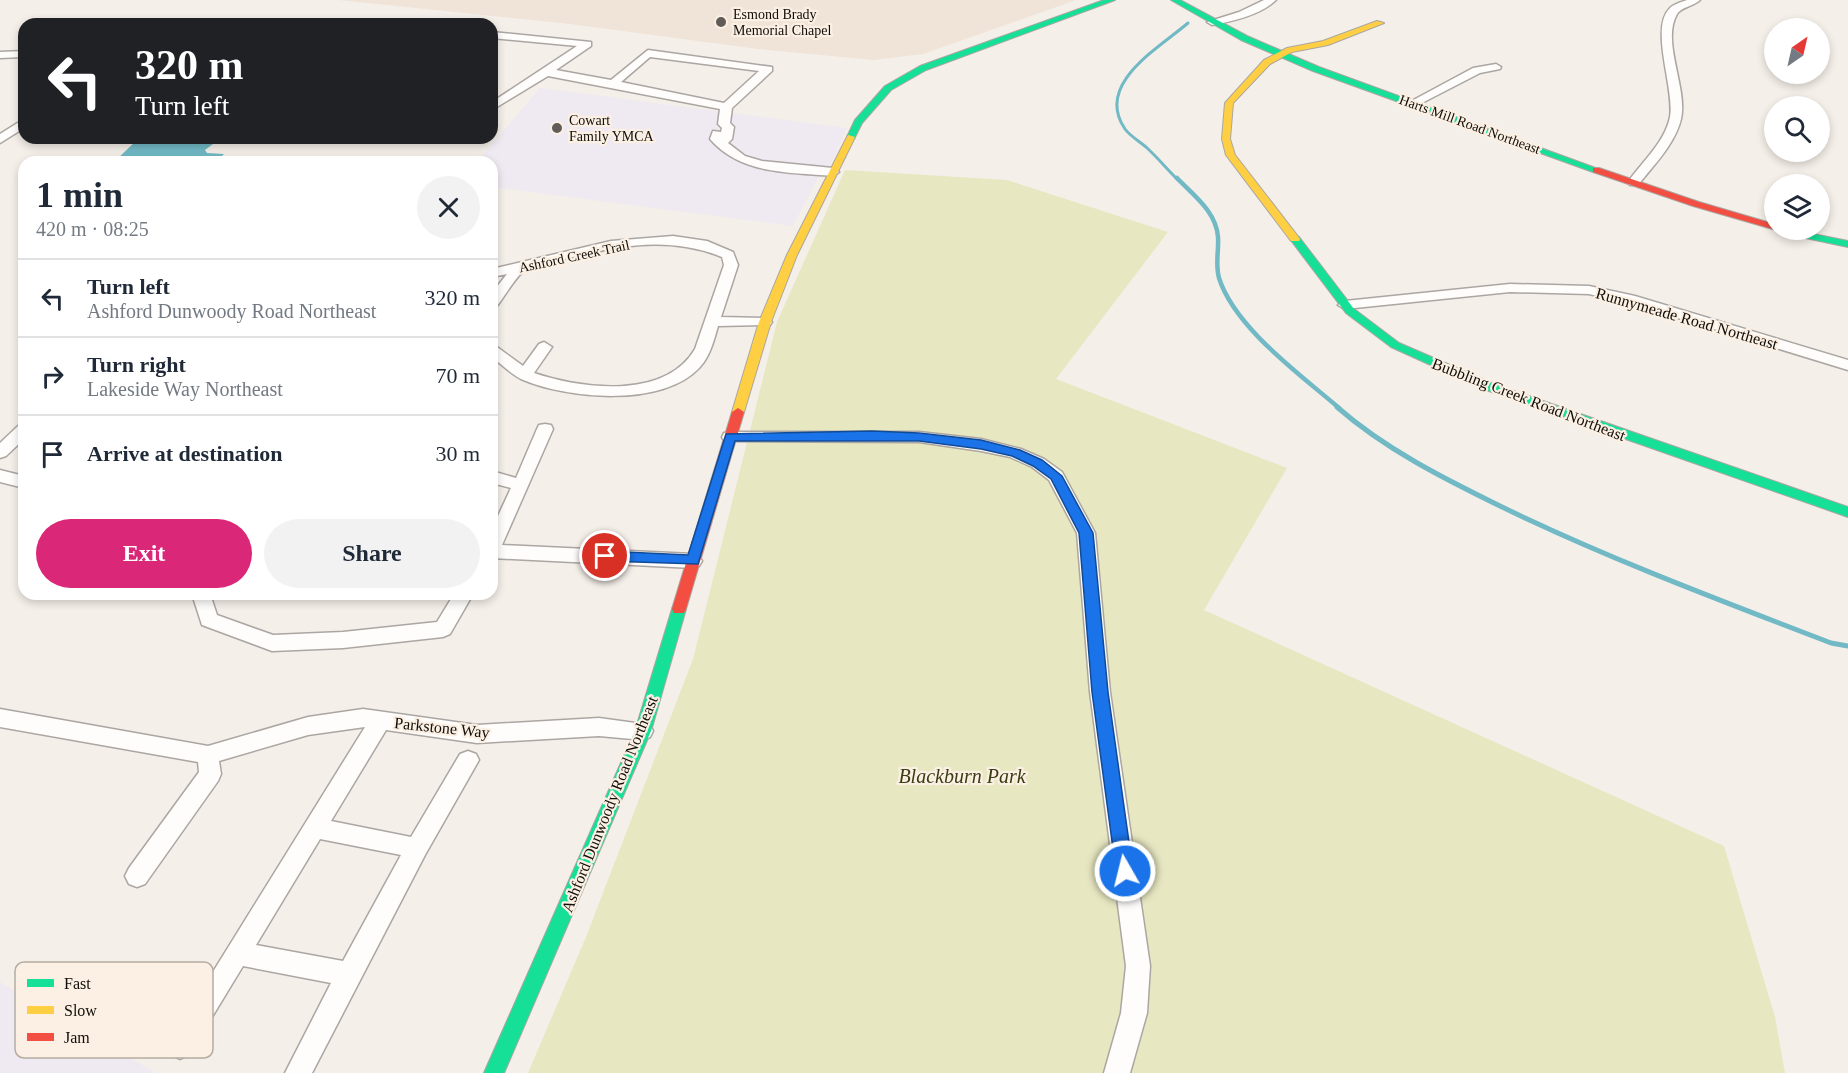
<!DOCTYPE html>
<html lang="en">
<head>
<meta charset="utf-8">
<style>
  :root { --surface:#fff; --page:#f2f2f3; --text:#1f2937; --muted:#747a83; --line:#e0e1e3; --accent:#db2777 }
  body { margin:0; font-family:"Times New Roman",serif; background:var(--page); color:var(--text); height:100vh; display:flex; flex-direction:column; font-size:22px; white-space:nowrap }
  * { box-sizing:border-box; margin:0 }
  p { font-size:20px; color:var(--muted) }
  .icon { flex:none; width:33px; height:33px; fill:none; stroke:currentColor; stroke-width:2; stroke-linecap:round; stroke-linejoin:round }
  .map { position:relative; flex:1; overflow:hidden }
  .drawer { position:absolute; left:18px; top:156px; width:480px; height:444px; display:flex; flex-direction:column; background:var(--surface); border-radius:18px; box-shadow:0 3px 9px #0003 }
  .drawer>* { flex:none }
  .banner { position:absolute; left:18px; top:18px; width:480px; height:126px; border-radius:18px; box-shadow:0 3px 9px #0003; background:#202124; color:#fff; overflow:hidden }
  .needle { width:39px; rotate:34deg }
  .controls { position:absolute; left:1764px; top:18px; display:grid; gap:12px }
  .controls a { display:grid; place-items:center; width:66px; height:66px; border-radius:50%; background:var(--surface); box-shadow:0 3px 9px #0003; font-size:30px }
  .pin { position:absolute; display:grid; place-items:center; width:51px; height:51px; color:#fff; margin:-26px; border:3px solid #fff; border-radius:50%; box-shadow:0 2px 6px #0007 }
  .me { position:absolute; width:66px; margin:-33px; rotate:352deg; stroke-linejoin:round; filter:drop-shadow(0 0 4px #0008) }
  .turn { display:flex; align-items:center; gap:21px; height:126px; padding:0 18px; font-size:27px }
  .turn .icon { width:78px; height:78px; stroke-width:2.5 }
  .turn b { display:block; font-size:42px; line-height:51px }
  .round { display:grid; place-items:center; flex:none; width:63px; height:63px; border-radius:32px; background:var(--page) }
  .headline { display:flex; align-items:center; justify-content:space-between; height:102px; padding:0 18px }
  h1 { font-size:36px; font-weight:700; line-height:45px }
  .action { display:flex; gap:12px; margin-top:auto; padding:12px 18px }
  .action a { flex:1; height:69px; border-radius:36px; background:var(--accent); color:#fff; font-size:24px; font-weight:700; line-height:69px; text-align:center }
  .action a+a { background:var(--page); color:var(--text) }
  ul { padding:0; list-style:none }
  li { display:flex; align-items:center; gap:18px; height:78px; padding:0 18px; border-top:2px solid var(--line) }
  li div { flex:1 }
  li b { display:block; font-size:22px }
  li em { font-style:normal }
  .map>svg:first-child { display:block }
  .commercial { fill:#efe9f2 }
  .built { fill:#efe4d7 }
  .green { fill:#e7e7c2 }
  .water { fill:#71b9c5 }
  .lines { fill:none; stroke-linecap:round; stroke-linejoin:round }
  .stream-far2 { stroke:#71b9c5; stroke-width:3 }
  .stream-far1 { stroke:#71b9c5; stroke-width:4.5 }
  .stream { stroke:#71b9c5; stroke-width:5 }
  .street-casing { stroke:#aba6a2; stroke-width:3 }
  .fast-casing { stroke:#aba6a2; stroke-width:2 }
  .slow-casing { stroke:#aba6a2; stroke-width:2 }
  .jam-casing { stroke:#aba6a2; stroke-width:2 }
  .street { fill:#fefdfc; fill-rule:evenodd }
  .fast { fill:#16e098; fill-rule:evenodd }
  .slow { fill:#ffcf43; fill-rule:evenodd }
  .jam { fill:#f24e42; fill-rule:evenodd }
  .route { fill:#1a73e8; stroke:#114b97; stroke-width:1.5 }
  .poi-dot { fill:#615c57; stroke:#fbf0e3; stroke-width:2 }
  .labels { text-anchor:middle; stroke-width:4.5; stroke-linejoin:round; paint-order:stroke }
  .far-poi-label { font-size:14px; fill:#110d09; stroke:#fbf0e3; text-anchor:start }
  .far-street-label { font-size:14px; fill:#110d09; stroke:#fbf0e3 }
  .street-label { font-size:16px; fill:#110d09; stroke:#fbf0e3 }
  .near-park-label { font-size:20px; font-style:italic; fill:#3a3c12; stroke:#fbf0e3 }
  .key { fill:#fbf0e3; stroke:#b5aca2; stroke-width:1.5 }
  .key-label { font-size:16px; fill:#110d09 }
</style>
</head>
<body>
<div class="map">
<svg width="1848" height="1073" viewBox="0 0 1848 1073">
  <rect width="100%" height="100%" fill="#f5efe9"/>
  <path class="commercial" d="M 540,88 L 847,128 L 830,165 L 822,170 L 793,226 L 492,187 L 492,162 L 477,162 Z
    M 0,982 L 156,1073 L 0,1073 Z"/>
  <path class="built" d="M 339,0 L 1076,0 L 923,54 L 874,60 L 758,49 L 570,24 Z"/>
  <path class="green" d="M 845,170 L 1007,180 L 1168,232 L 1056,379 L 1287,468 L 1204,610 L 1724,846 L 1775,1017 L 1785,1073 L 528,1073 L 586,937 L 693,659 L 777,322 Z"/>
  <path class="water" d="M 139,138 L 221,138 L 205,150 L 207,153 L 224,154 L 216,162 L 114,162 Z"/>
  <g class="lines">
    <path class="stream-far2" d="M 1178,180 C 1167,169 1157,157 1146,147 C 1139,141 1130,136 1125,129 C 1094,84 1159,48 1188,23"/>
    <path class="stream-far1" d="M 1177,178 C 1193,195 1216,211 1218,237 C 1219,250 1215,264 1219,278 C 1235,328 1301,375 1339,408"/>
    <path class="stream" d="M 1337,407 C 1385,449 1443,478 1500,506 C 1607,558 1719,600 1831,643 L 1848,646"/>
    <g class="street-casing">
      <path id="street" d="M 1264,0 L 1276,0 C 1260,15 1233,21 1212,25 L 1207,22 L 1239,12 Z
        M 1687,0 L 1700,0 C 1694,6 1681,7 1677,14 C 1661,42 1688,88 1681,119 C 1675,144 1654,165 1638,185 L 1630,185 L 1628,182 C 1642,162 1665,142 1670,117 C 1675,89 1649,28 1670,8 C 1674,4 1682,2 1687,0 Z
        M 492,32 L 591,42 L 591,46 L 556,70 L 611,80 L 648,50 L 772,67 L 772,71 L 732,108 L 730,123 L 734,127 L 732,139 L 728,143 L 745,156 L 762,161 L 833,168 L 839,172 L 833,176 C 790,172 741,175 710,139 L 713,131 L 721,132 L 722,128 L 718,124 L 720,109 L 548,76 L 492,110 L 492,102 L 577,46 L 492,38 ZM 650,57 L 759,71 L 724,103 L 621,82 Z
        M 24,51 L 24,57 L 0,58 L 0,52 Z
        M 1496,64 L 1501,67 L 1500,69 L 1480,73 L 1416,106 L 1412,107 L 1406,104 L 1473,68 Z
        M 24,119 L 24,128 L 0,143 L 0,134 Z
        M 673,236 L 707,241 L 733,252 L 738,265 L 721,317 L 765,318 L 772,322 L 770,325 L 718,326 C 714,340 710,356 700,367 C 663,408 567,399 521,379 C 511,374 501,364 492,357 L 492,345 L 497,347 L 523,366 L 539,344 L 544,342 L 552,347 L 534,373 C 582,389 665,400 695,349 L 724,265 L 722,257 C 667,235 616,246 560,260 C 551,263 533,264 525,270 C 517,275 504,297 497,306 L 492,307 L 492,293 L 507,274 L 492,277 L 492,269 L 611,241 Z
        M 1510,284 L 1589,286 L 1635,296 L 1848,360 L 1848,370 L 1632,304 L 1589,294 L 1510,292 L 1345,309 L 1338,305 L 1345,301 Z
        M 545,424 L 551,425 L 553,429 L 502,545 L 693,554 L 699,556 L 702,561 L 699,566 L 693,568 L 492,558 L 492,529 L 511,488 L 492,483 L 492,471 L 516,478 L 537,429 L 539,425 Z
        M 24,425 L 24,439 L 6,456 L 0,458 L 0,443 L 18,426 Z
        M 730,432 L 919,432 L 981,439 L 1021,449 L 1044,459 L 1062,472 L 1095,533 L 1110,692 L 1150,966 L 1147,1013 L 1130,1073 L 1104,1073 L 1121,1013 L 1126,966 L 1090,692 L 1077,533 L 1049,480 L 1032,467 L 1010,457 L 981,451 L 919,442 L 724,441 L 722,437 L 724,433 Z
        M 0,470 L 24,476 L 24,488 L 0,482 Z
        M 192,594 L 210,594 L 217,615 L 273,635 L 343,632 L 437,622 L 454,594 L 473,594 L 450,634 L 443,637 L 343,648 L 272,651 L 202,625 Z
        M 0,709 L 208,746 L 308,717 L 363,709 L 477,725 L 599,718 L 650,725 L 653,731 L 650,737 L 643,740 L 599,736 L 477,743 L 386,730 L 331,821 L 411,837 L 460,754 L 468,751 L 476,754 L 479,760 L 425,855 L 312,1073 L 285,1073 L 331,983 L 243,966 L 189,1055 L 180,1059 L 171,1055 L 167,1046 L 365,727 L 308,735 L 219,761 L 221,774 L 218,781 L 145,884 L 137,887 L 129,884 L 125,876 L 129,868 L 199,772 L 198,762 L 0,727 ZM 320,839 L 401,855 L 343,961 L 256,945 Z"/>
    </g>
    <g class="fast-casing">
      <path id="fast" d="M 1104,0 L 1115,0 L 926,70 L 891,90 L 862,123 L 854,139 L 847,137 L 855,120 L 885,86 L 920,66 Z
        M 1171,0 L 1180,0 L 1247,36 L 1319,67 L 1601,170 L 1593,172 L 1313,71 L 1241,40 Z
        M 1777,230 L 1794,230 L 1848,241 L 1848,247 L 1782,233 Z
        M 1295,236 L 1299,237 L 1354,309 L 1399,343 L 1494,384 L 1848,507 L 1848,517 L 1486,390 L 1391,347 L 1346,313 L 1290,239 Z
        M 679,604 L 684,605 L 686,609 L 651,731 L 504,1073 L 484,1073 L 635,731 L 672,609 L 674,605 Z"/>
    </g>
    <g class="slow-casing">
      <path id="slow" d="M 1377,21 L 1384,23 L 1328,45 L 1292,52 L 1270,64 L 1233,103 L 1230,139 L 1235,155 L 1300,239 L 1299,241 L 1291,241 L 1226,155 L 1222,139 L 1225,103 L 1264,60 L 1287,48 L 1323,41 Z
        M 848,135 L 855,137 L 797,255 L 771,322 L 744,412 L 742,415 L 734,415 L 732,412 L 759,322 L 787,255 Z"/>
    </g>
    <g class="jam-casing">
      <path id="jam" d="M 1593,168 L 1599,168 L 1699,202 L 1774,224 L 1776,230 L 1693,206 L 1593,172 Z
        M 738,408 L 744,412 L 686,609 L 684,613 L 674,613 L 672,609 L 732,412 Z"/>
    </g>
    <use href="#street" class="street"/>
    <use href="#fast" class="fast"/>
    <use href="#slow" class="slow"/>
    <use href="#jam" class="jam"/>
  </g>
  <path class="route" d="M 872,431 L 919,433 L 981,440 L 1020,450 L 1042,460 L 1062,476 L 1093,533 L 1108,692 L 1133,871 L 1131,876 L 1125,879 L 1118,876 L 1116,871 L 1092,692 L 1079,533 L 1051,479 L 1033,466 L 1012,456 L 981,449 L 919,441 L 735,441 L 698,564 L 605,561 L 598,556 L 605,551 L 688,555 L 726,434 Z"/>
  <g class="poi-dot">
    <circle cx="721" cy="22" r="6"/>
    <circle cx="557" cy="128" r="6"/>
  </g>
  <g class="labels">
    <g class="far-poi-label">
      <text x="733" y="19">Esmond Brady<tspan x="733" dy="16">Memorial Chapel</tspan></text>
      <text x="569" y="125">Cowart<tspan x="569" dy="16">Family YMCA</tspan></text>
    </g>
    <g class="far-street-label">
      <text transform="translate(1470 124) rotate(20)" y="5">Harts Mill Road Northeast</text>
      <text transform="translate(574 256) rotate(-12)" y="5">Ashford Creek Trail</text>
    </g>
    <g class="street-label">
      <text transform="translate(1687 318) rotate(16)" y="6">Runnymeade Road Northeast</text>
      <text transform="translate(1529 399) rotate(21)" y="6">Bubbling Creek Road Northeast</text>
      <text transform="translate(442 727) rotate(6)" y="6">Parkstone Way</text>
      <text transform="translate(609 804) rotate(-68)" y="6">Ashford Dunwoody Road Northeast</text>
    </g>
    <g class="near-park-label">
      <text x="962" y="783">Blackburn Park</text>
    </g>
  </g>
  <rect x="15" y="962" width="198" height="96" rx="9" class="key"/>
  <rect x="27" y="979" width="27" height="8" fill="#16e098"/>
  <rect x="27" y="1006" width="27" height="8" fill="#ffcf43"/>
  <rect x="27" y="1033" width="27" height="8" fill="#f24e42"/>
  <g class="key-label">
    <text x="64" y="989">Fast</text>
    <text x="64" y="1016">Slow</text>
    <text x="64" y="1043">Jam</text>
  </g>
</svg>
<div class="controls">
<a><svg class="needle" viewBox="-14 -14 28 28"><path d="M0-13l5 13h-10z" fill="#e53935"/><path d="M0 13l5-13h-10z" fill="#747a83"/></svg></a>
<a><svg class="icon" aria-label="search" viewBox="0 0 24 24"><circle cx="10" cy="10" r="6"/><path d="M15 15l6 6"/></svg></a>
<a><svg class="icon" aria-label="layers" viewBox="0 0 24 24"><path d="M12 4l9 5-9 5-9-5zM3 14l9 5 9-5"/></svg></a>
</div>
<div class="pin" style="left:605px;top:556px;background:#d93025"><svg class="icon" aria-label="arrive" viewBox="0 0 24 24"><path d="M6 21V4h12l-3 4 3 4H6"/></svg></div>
<svg class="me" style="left:1125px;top:871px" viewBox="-20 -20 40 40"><circle r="17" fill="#1a73e8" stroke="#fff" stroke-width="3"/><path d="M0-11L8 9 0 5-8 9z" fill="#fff"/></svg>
<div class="banner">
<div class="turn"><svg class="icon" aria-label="left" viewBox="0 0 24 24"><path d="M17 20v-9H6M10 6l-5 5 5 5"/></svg><div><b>320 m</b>Turn left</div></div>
</div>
<section class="drawer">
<div class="headline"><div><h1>1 min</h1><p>420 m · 08:25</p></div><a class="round"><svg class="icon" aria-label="close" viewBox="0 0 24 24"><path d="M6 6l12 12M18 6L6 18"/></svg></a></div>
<ul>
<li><svg class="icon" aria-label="left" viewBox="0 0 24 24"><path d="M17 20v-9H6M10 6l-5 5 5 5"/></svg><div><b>Turn left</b><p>Ashford Dunwoody Road Northeast</p></div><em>320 m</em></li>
<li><svg class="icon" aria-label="right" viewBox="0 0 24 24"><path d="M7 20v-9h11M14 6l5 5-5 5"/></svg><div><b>Turn right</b><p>Lakeside Way Northeast</p></div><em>70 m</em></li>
<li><svg class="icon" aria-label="arrive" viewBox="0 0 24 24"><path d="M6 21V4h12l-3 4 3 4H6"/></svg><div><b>Arrive at destination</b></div><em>30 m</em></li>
</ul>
<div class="action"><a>Exit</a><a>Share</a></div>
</section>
</div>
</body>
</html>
